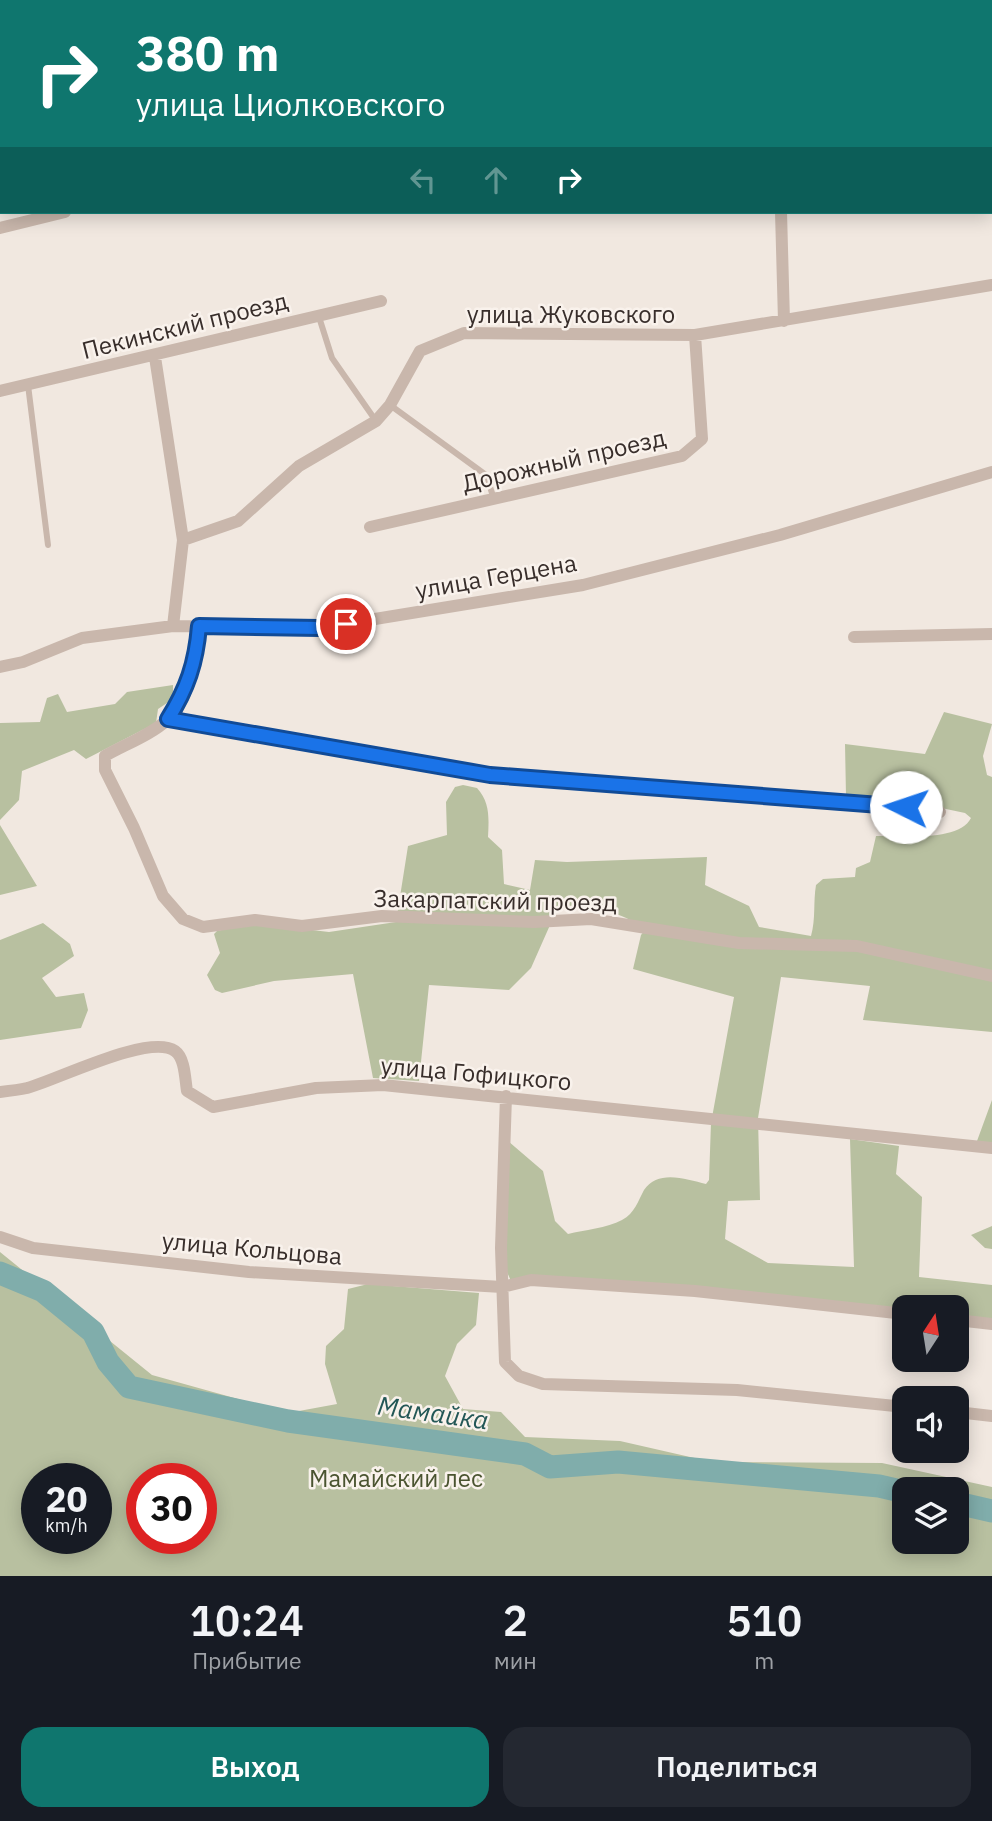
<!DOCTYPE html>
<html lang="ru">
<head>
<meta charset="utf-8">
<style>
  :root { --surface:#171b24; --page:#242831; --text:#f1f3f6; --muted:#9ea1a6; --accent:#0f766e }
  body { margin:0; font-family:"IBM Plex Sans",sans-serif; background:var(--page); color:var(--text); height:100vh; display:flex; flex-direction:column; font-size:26px; white-space:nowrap }
  * { box-sizing:border-box; margin:0 }
  p { font-size:23px; color:var(--muted) }
  .icon { flex:none; width:38px; height:38px; fill:none; stroke:currentColor; stroke-width:2; stroke-linecap:round; stroke-linejoin:round }
  .map { position:relative; height:1576px; overflow:hidden }
  .sheet { display:flex; flex-direction:column; background:var(--surface); flex:1 }
  .sheet>* { flex:none }
  .banner { position:absolute; left:0px; top:0px; width:992px; height:214px; box-shadow:0 4px 18px #0003; background:#0f766e; color:#fff; overflow:hidden }
  .needle { width:46px; rotate:12deg }
  .controls { position:absolute; left:892px; top:1295px; display:grid; gap:14px }
  .controls a { display:grid; place-items:center; width:77px; height:77px; border-radius:14px; background:var(--surface); box-shadow:0 4px 18px #0003; font-size:35px }
  .speed { position:absolute; left:21px; top:1463px; display:flex; gap:14px; font-size:35px; font-weight:700; text-align:center }
  .speed>* { display:grid; place-content:center; width:91px; height:91px; border-radius:50%; background:var(--surface); box-shadow:0 4px 18px #0003; line-height:1 }
  .speed small { font-size:18px; font-weight:400 }
  .speed .limit { border:10px solid #d22; background:#fff; color:#111 }
  .pin { position:absolute; display:grid; place-items:center; width:60px; height:60px; color:#fff; margin:-30px; border:4px solid #fff; border-radius:50%; box-shadow:0 2px 7px #0007 }
  .me { position:absolute; width:77px; margin:-38px; rotate:274deg; stroke-linejoin:round; filter:drop-shadow(0 0 5px #0008) }
  .turn { display:flex; align-items:center; gap:24px; height:147px; padding:0 21px; font-size:32px }
  .turn .icon { width:91px; height:91px; stroke-width:2.5 }
  .turn b { display:block; font-size:49px; line-height:60px }
  .lanes { display:flex; align-items:center; height:66px; padding:0 21px; background:#0003; justify-content:center; gap:35px; direction:ltr }
  .lanes .off { opacity:.35 }
  .eta { display:flex; justify-content:space-evenly; align-items:center; height:119px; text-align:center }
  .eta b { font-size:42px; font-weight:600; line-height:49px }
  .button { display:flex; gap:14px; margin-top:auto; padding:14px 21px }
  .button a { flex:1; height:80px; border-radius:21px; background:var(--accent); color:#fff; font-size:28px; font-weight:600; line-height:80px; text-align:center }
  .button a+a { background:var(--page); color:var(--text) }
  .map>svg:first-child { display:block }
  .green { fill:#b8c0a0; fill-rule:evenodd }
  .lines { fill:none; stroke-linecap:round; stroke-linejoin:round }
  .river { stroke:#80adab; stroke-width:23 }
  .service { stroke:#c9b7ac; stroke-width:6 }
  .minor { stroke:#c9b7ac; stroke-width:12 }
  .route-casing { stroke:#114b97; stroke-width:18 }
  .route { stroke:#1a73e8; stroke-width:12 }
  .labels { text-anchor:middle; stroke-width:5; stroke-linejoin:round; paint-order:stroke }
  .street-label { font-size:24px; fill:#382e2b; stroke:#f9f2ec }
  .park-label { font-size:24px; fill:#4a5430; stroke:#f9f2ec }
  .water-label { font-size:26px; font-style:italic; fill:#235756; stroke:#f9f2ec }
</style>
</head>
<body>
<div class="map">
<svg width="992" height="1576" viewBox="0 0 992 1576">
  <rect width="100%" height="100%" fill="#f1e8e0"/>
  <path class="green" d="M 173,685 L 173,699 L 158,709 L 156,723 L 86,759 L 74,750 L 22,771 L 19,800 L 0,820 L 0,723 L 40,722 L 47,698 L 58,694 L 67,712 L 115,704 L 127,692 Z
    M 944,712 L 992,724 L 983,756 L 987,775 L 992,777 L 992,1032 L 863,1020 L 870,986 L 781,977 L 758,1118 L 760,1200 L 728,1201 L 725,1239 L 768,1263 L 854,1267 L 850,1139 L 899,1146 L 896,1174 L 922,1197 L 919,1277 L 992,1285 L 992,1319 L 957,1315 L 957,1307 L 905,1309 L 511,1281 L 503,1263 L 508,1141 L 543,1171 L 555,1221 L 568,1234 C 584,1230 607,1228 622,1220 C 635,1213 638,1201 644,1190 C 658,1169 686,1179 706,1184 L 709,1180 L 711,1123 L 734,997 L 633,969 L 641,935 L 645,930 C 627,913 582,902 558,907 L 531,968 L 509,990 L 429,985 L 419,1081 L 373,1078 L 353,974 L 274,981 L 222,993 L 215,990 L 207,975 L 220,953 L 214,934 L 217,931 L 252,923 L 329,932 L 396,922 L 408,846 L 447,835 L 446,802 L 455,787 L 463,785 L 477,788 C 490,802 489,818 488,837 L 502,850 L 504,884 L 530,890 L 535,860 L 567,862 L 707,857 L 705,885 L 749,906 L 759,927 L 811,936 C 816,918 813,903 816,885 L 823,879 L 855,877 L 856,868 L 870,862 L 876,836 C 900,836 959,842 971,818 L 965,813 L 913,802 L 846,796 L 845,744 L 925,754 Z
    M 0,825 L 37,886 L 0,895 Z
    M 43,923 L 70,944 L 74,956 L 42,978 L 56,997 L 84,993 L 88,1010 L 81,1028 L 0,1040 L 0,940 Z
    M 992,1100 L 992,1143 L 977,1141 Z
    M 992,1226 L 992,1249 L 985,1248 L 971,1235 Z
    M 0,1252 L 152,1375 L 288,1413 L 337,1404 L 325,1364 L 326,1346 L 344,1329 L 348,1289 L 368,1284 L 479,1293 L 476,1325 L 457,1344 L 445,1376 L 463,1409 L 501,1412 L 525,1437 L 620,1441 L 712,1462 L 882,1463 L 992,1487 L 992,1576 L 0,1576 ZM 37,1479 L 96,1479 L 96,1538 L 37,1538 ZM 142,1479 L 201,1479 L 201,1538 L 142,1538 ZM 905,1489 L 957,1489 L 957,1542 L 905,1542 Z"/>
  <g class="lines">
    <path class="river" d="M 0,1273 L 43,1291 L 93,1332 L 108,1362 L 129,1387 L 288,1421 L 525,1454 L 550,1467 L 618,1462 L 879,1486 L 905,1492
      M 957,1503 L 992,1511"/>
    <path class="service" d="M 319,317 L 332,358 L 376,421
      M 28,385 L 48,545
      M 390,405 L 486,475 L 494,499"/>
    <path class="minor" d="M 37,0 L 37,2
      M 635,2 L 646,0
      M 791,2 L 792,0
      M 990,122 L 992,122
      M 781,212 L 784,321
      M 0,228 L 65,212
      M 155,357 L 183,540 L 173,626
      M 0,391 L 381,301
      M 370,527 L 682,456 L 702,439 L 695,335
      M 183,540 L 238,521 L 299,466 L 376,421 L 390,405 L 420,351 L 464,333 L 695,335 L 992,285
      M 199,627 C 197,657 191,698 167,720 C 151,735 124,745 105,756 L 105,770 L 134,828 L 163,896 L 183,919 L 203,927 L 255,920 L 302,926 L 382,916 L 534,922 L 591,919 L 739,943 L 857,946 L 992,976
      M 854,637 L 992,634
      M 0,667 L 23,662 L 82,638 L 173,626 L 320,628 L 583,585 L 780,535 L 992,472
      M 168,719 L 490,775 L 906,807 L 940,812
      M 0,1092 C 9,1091 18,1090 27,1088 C 57,1080 149,1033 175,1051 C 185,1058 185,1079 187,1091 L 213,1107 L 316,1088 L 383,1085 L 992,1148
      M 506,1096 L 501,1248 L 505,1362 L 519,1376 L 543,1384 L 737,1390 L 905,1407
      M 0,1237 L 33,1248 L 249,1272 L 502,1287 L 531,1280 L 695,1291 L 905,1314
      M 957,1320 L 992,1324
      M 957,1412 L 992,1416"/>
  </g>
  <g class="lines">
    <g class="route-casing">
      <path id="route" d="M 346,624 L 320,628 L 199,626 C 196,663 187,689 168,719 L 490,775 L 906,807"/>
    </g>
    <use href="#route" class="route"/>
  </g>
  <g class="labels">
    <g class="street-label">
      <text x="571" y="323">улица Жуковского</text>
      <text transform="translate(185 326) rotate(-14)" y="8">Пекинский проезд</text>
      <text transform="translate(564 461) rotate(-13)" y="8">Дорожный проезд</text>
      <text transform="translate(496 577) rotate(-10)" y="8">улица Герцена</text>
      <text transform="translate(495 901) rotate(1)" y="8">Закарпатский проезд</text>
      <text transform="translate(476 1074) rotate(5)" y="8">улица Гофицкого</text>
      <text transform="translate(252 1249) rotate(5)" y="8">улица Кольцова</text>
    </g>
    <g class="park-label">
      <text x="396" y="1487">Мамайский лес</text>
    </g>
    <g class="water-label">
      <text transform="translate(433 1413) rotate(8)" y="9">Мамайка</text>
    </g>
  </g>
</svg>
<div class="controls">
<a><svg class="needle" viewBox="-14 -14 28 28"><path d="M0-13l5 13h-10z" fill="#e53935"/><path d="M0 13l5-13h-10z" fill="#9ea1a6"/></svg></a>
<a><svg class="icon" aria-label="sound" viewBox="0 0 24 24"><path d="M4 9h4l5-4v14l-5-4H4zM17 9q2 3 0 6"/></svg></a>
<a><svg class="icon" aria-label="layers" viewBox="0 0 24 24"><path d="M12 4l9 5-9 5-9-5zM3 14l9 5 9-5"/></svg></a>
</div>
<div class="speed"><div>20<small>km/h</small></div><div class="limit">30</div></div>
<div class="pin" style="left:346px;top:624px;background:#d93025"><svg class="icon" aria-label="arrive" viewBox="0 0 24 24"><path d="M6 21V4h12l-3 4 3 4H6"/></svg></div>
<svg class="me" style="left:906px;top:807px" viewBox="-20 -20 40 40"><circle r="19" fill="#fff"/><path d="M0-13L10 11 0 6-10 11z" fill="#1a73e8"/></svg>
<div class="banner">
<div class="turn"><svg class="icon" aria-label="right" viewBox="0 0 24 24"><path d="M7 20v-9h11M14 6l5 5-5 5"/></svg><div><b>380 m</b>улица Циолковского</div></div>
<div class="lanes"><svg class="icon off" aria-label="left" viewBox="0 0 24 24"><path d="M17 20v-9H6M10 6l-5 5 5 5"/></svg><svg class="icon off" aria-label="ahead" viewBox="0 0 24 24"><path d="M12 20V5M6 11l6-6 6 6"/></svg><svg class="icon" aria-label="right" viewBox="0 0 24 24"><path d="M7 20v-9h11M14 6l5 5-5 5"/></svg></div>
</div>
</div>
<section class="sheet">
<div class="eta">
<div><b>10:24</b><p>Прибытие</p></div>
<div><b>2</b><p>мин</p></div>
<div><b>510</b><p>m</p></div>
</div>
<div class="button"><a>Выход</a><a>Поделиться</a></div>
</section>
</body>
</html>
